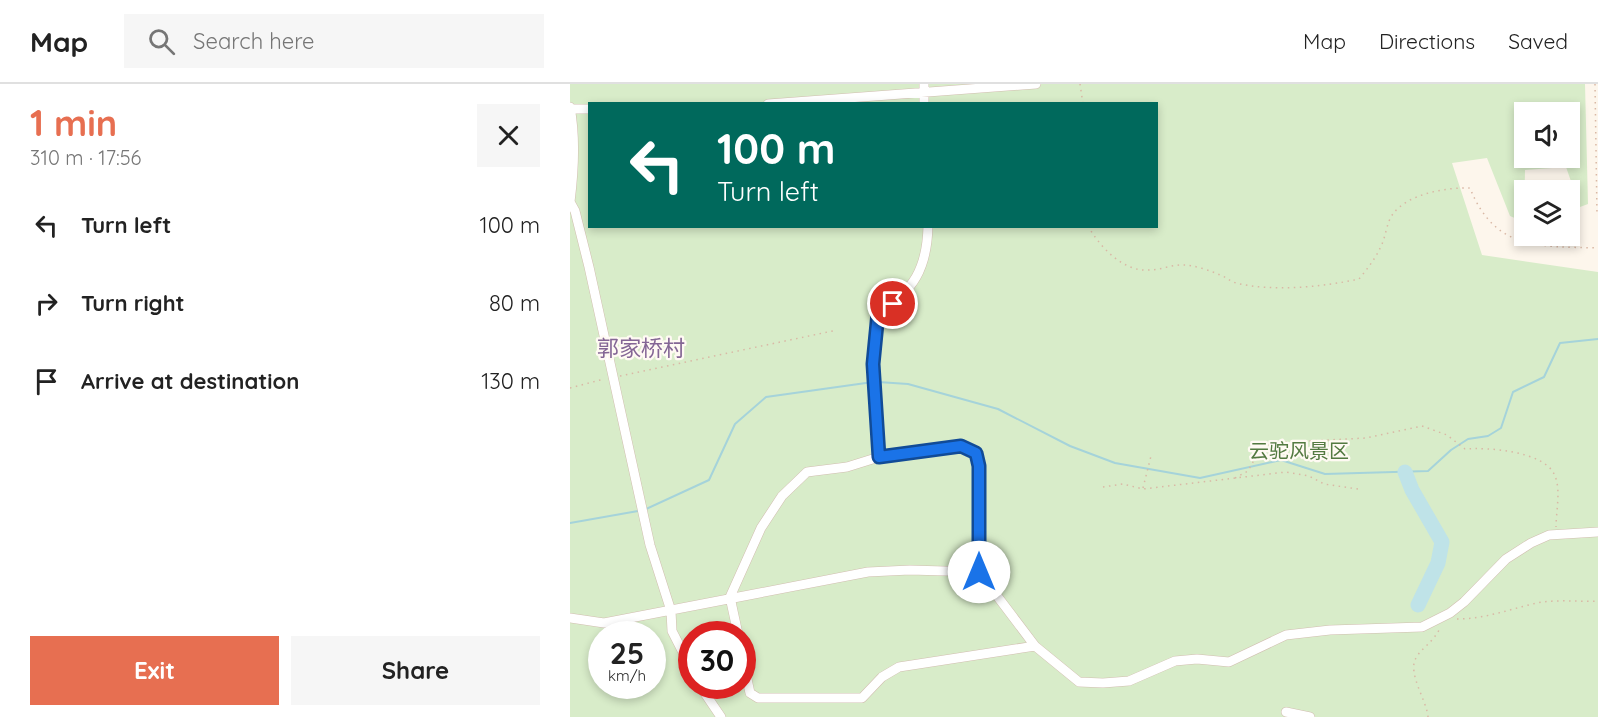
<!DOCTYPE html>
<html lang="en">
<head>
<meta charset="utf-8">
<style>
  :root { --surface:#fff; --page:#f6f6f6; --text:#222; --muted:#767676; --line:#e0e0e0; --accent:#e76f51 }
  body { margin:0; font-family:Quicksand,"Noto Sans SC",sans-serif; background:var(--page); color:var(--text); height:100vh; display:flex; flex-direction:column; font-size:22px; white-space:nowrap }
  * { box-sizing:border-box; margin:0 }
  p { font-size:20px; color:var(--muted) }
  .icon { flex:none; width:33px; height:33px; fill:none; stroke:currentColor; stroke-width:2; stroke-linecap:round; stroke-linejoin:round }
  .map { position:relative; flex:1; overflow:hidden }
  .panel { display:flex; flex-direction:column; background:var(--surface); width:570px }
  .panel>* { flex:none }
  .guide { position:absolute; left:18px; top:18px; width:570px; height:126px; border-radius:0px; box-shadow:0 3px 9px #0003; background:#00695c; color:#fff; overflow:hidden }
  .buttons { position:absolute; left:944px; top:18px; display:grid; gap:12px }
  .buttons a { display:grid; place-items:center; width:66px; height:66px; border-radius:0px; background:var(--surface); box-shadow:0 3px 9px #0003; font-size:30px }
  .speed { position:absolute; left:18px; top:537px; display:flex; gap:12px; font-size:30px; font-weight:700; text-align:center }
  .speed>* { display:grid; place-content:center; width:78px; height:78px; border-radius:50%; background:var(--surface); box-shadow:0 3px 9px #0003; line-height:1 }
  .speed small { font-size:15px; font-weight:400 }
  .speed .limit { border:9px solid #d22; background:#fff; color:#111 }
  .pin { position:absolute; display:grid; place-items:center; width:51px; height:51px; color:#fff; margin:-26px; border:3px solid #fff; border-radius:50%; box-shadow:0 2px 6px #0007 }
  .me { position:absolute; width:66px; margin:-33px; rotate:0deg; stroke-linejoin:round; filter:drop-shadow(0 0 4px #0008) }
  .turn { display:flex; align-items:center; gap:21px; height:126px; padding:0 30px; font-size:27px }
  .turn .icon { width:78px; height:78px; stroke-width:2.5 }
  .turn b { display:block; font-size:42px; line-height:51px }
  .round { display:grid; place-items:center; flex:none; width:63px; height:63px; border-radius:0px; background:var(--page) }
  .head { display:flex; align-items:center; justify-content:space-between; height:102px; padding:0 30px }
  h1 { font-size:36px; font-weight:700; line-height:45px; color:var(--accent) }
  .cta { display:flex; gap:12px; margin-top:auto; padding:12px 30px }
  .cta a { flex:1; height:69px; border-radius:0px; background:var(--accent); color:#fff; font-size:24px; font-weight:700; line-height:69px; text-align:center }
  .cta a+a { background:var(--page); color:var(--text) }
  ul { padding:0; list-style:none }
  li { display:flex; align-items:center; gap:18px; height:78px; padding:0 30px }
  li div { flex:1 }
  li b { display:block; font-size:22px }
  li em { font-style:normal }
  header { display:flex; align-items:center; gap:36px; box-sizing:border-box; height:84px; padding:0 30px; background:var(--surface); border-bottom:2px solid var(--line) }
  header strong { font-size:28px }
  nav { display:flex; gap:33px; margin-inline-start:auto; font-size:21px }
  .search { width:420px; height:54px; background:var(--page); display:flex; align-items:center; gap:15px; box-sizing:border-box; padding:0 21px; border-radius:0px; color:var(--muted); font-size:22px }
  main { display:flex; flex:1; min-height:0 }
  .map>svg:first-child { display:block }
  .green { fill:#d8ecc9; fill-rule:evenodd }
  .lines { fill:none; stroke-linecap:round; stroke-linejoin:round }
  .stream { stroke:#a5d3da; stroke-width:2 }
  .river { stroke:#bfe3e8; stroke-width:15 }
  .minor-casing { stroke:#d1beb0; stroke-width:10 }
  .path { stroke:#d9b8a5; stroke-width:1.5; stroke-dasharray:1.5 4.5; stroke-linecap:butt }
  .minor { stroke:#fff; stroke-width:9 }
  .route-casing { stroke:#114b97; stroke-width:15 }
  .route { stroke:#1a73e8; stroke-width:10 }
  .labels { text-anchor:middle; stroke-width:4.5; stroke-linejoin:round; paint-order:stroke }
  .park-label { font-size:20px; fill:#537a41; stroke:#fffaf3 }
  .quarter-label { font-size:22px; fill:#846695; stroke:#fffaf3 }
</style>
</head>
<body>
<header>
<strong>Map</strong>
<div class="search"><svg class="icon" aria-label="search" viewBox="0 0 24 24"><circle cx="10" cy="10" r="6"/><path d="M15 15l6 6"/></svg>Search here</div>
<nav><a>Map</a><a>Directions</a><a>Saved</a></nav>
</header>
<main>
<section class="panel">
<div class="head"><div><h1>1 min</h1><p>310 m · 17:56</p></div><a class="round"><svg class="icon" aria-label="close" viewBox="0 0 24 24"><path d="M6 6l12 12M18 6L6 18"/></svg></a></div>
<ul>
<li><svg class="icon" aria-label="left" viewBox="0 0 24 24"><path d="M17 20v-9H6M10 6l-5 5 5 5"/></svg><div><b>Turn left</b></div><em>100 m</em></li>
<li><svg class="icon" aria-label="right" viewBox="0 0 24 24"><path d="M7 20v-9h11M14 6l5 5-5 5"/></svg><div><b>Turn right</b></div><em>80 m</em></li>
<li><svg class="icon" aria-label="arrive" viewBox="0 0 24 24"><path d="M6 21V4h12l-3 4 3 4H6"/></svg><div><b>Arrive at destination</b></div><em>130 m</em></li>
</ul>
<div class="cta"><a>Exit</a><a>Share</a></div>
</section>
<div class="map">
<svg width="1028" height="633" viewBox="0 0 1028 633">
  <rect width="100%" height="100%" fill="#fdf6ec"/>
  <path class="green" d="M 0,0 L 1015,0 L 1018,120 L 1010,123 L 996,83 L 955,86 L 954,138 L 940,132 L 917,74 L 882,79 L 912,171 L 1028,188 L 1028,633 L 0,633 ZM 20,20 L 586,20 L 586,142 L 20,142 ZM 954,28 L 999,28 L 999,74 L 954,74 ZM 32,550 L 82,550 L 82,602 L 32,602 ZM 122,550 L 172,550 L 172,602 L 122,602 Z"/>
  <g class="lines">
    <path class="stream" d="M 308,298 L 338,300 L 428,325 L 500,362 L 545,379 L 630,394 L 711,376 L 755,390 L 858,387 L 881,366 L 898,355 L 918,352 L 931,344 L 943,308 L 974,293 L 990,259 L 1028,255
      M 74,426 L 139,396 L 165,340 L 196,313 L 303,298
      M 0,439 L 68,427"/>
    <path class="river" d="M 835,388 L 842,406 L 872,458 L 868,479 L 848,521"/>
    <g class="minor-casing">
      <path id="minor" d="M 354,0 L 354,20
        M 198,20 L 466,0
        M 0,23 C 6,55 4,86 0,118
        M 0,25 L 20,25
        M 0,118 L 5,127 L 19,183 L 80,461 L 101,527 L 102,547 L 122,586
        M 358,142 C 357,184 344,207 308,229 L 303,280 L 309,373 L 391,362 L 406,369 L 409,382 L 409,488
        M 0,534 L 34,539 L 298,488 L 340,486 L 409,488 L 465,562 L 509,598 L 533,599 L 559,597 L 605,577 L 627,575 L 659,578 L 716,551 L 760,546 L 852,543 L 880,529 L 894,518 L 936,475 L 961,459 L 979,451 L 1028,448
        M 168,550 L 160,513 L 191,444 L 212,412 L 237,388 L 277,383 L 309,373
        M 172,572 L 180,609 L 188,614 L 292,614 L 312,593 L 329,583 L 465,562
        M 130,602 L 151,633
        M 716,628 L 740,633"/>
    </g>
    <path class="path" d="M 510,0 L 513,20
      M 1025,0 L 1027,130
      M 518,142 C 530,163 553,188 579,186 C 591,186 603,180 615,181 C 623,181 642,187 650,191 C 656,193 660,197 666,199 C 703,208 752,203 789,195 C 798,184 806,174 812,160 C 816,151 817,137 823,130 C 837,110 877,103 900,104 C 925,167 969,162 1028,164
      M 50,292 L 267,246
      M 0,304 L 34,295
      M 665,394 L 678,387 L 683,378 L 700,359 L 796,354 L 852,342 L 877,351 L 895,365 C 916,363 976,367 985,392 C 991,406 986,428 986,443
      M 533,403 L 553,400 L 573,405 L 716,388 L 739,392 L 754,400 L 788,405
      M 573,404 L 581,372
      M 887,535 C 915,535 940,525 967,519 C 987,515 1007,518 1028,517
      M 858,633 C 857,617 837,589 846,574 C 852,563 863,559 870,544"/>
    <use href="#minor" class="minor"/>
  </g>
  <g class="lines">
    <g class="route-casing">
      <path id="route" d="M 323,220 L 308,229 L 303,280 L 309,373 L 391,362 L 406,369 L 409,382 L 409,488"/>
    </g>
    <use href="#route" class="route"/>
  </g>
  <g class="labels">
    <g class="park-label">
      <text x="729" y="374">云驼风景区</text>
    </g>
    <g class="quarter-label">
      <text x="71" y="272">郭家桥村</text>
    </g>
  </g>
</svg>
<div class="buttons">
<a><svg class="icon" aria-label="sound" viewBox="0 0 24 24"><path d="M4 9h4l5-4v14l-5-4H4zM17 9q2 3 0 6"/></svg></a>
<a><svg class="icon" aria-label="layers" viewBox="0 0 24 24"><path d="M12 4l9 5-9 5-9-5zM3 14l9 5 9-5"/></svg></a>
</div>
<div class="speed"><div>25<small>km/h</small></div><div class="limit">30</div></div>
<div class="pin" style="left:323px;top:220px;background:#d93025"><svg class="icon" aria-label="arrive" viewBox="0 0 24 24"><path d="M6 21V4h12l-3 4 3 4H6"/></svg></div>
<svg class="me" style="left:409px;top:488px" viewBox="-20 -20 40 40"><circle r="19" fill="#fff"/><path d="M0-13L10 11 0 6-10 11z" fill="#1a73e8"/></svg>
<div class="guide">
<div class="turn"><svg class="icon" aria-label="left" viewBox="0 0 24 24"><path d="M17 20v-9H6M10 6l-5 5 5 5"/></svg><div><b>100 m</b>Turn left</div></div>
</div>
</div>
</main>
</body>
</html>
